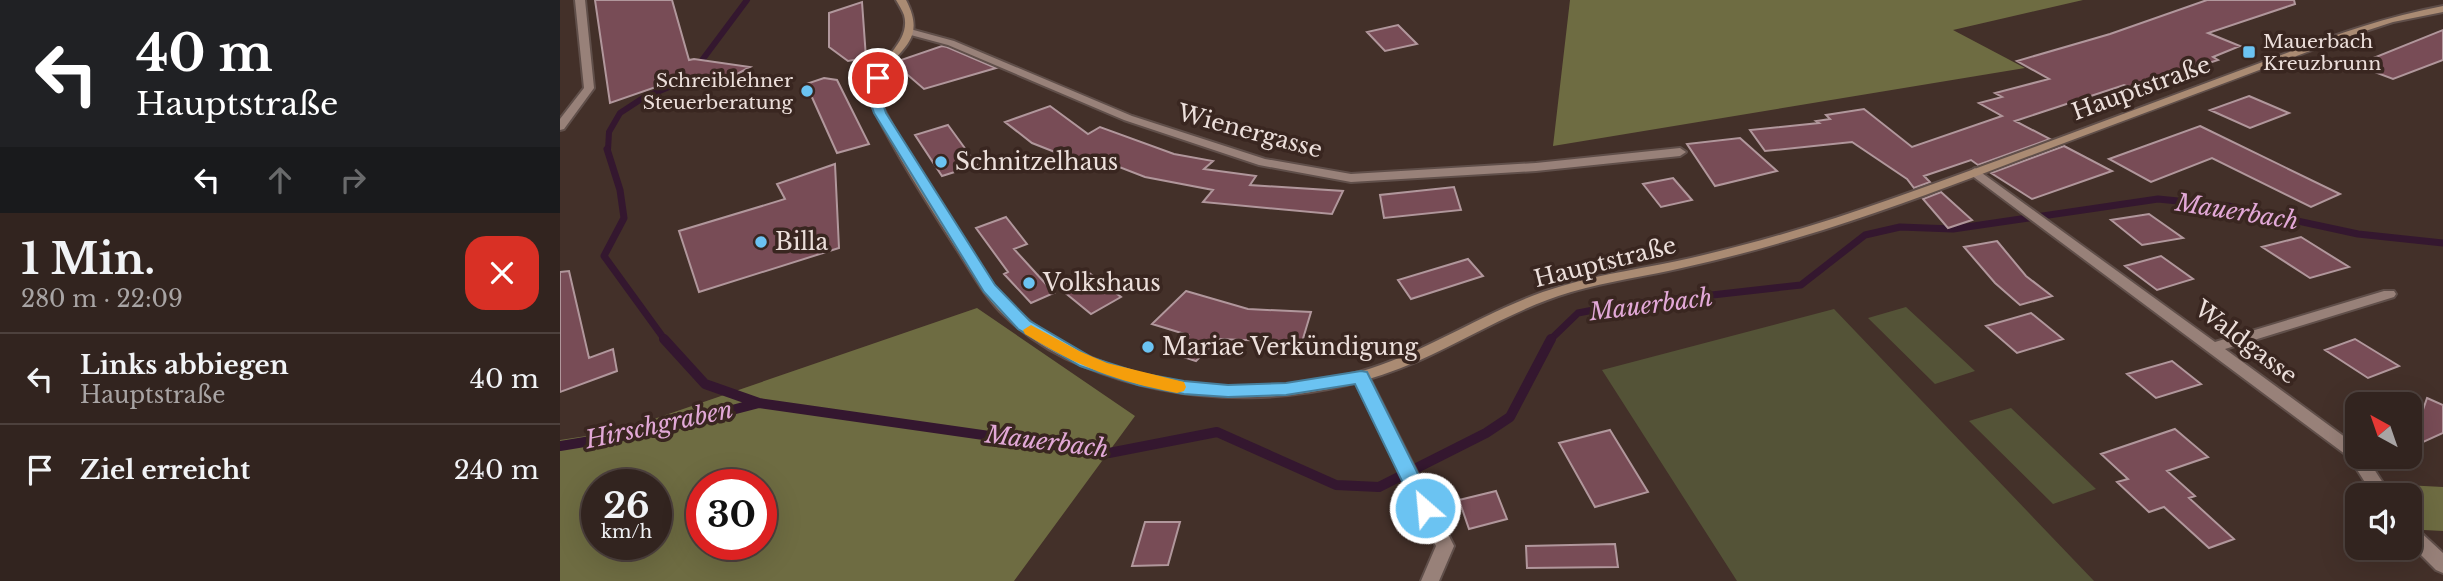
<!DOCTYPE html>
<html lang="de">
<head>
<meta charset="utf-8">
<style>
  :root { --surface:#32241f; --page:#3a2c28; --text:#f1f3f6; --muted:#a8a4a4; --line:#4d413d }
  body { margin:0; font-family:"Libre Baskerville",serif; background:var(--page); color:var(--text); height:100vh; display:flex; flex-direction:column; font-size:26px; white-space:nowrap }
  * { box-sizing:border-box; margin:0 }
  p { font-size:23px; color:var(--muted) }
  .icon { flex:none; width:38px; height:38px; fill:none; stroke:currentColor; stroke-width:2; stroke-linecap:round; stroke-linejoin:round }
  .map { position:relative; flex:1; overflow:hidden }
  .sheet { display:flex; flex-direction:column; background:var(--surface); width:560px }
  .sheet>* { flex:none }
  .guide { background:#202124; color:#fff; overflow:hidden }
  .needle { width:46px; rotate:320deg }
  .controls { position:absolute; left:1785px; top:392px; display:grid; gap:14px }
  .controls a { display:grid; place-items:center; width:77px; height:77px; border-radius:14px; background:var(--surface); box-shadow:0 7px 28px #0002,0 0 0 2px var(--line); font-size:35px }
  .speed { position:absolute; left:21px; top:469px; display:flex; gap:14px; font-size:35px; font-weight:700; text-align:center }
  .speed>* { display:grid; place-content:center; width:91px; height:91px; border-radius:50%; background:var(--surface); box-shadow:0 7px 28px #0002,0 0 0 2px var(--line); line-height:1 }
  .speed small { font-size:18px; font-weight:400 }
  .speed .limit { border:10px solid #d22; background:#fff; color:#111 }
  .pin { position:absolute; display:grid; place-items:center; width:60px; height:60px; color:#fff; margin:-30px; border:4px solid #fff; border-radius:50%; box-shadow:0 2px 7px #0007 }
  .me { position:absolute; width:77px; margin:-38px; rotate:333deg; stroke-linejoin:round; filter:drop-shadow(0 0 5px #0008) }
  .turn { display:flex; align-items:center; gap:24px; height:147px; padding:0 21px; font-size:32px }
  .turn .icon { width:91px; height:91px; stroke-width:2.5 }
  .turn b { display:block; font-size:49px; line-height:60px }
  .lanes { display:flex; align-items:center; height:66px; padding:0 21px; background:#0003; justify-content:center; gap:35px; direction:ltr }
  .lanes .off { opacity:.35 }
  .round { display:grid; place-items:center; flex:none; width:74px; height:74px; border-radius:21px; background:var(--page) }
  .head { display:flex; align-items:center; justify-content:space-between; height:119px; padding:0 21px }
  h1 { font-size:42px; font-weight:800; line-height:52px }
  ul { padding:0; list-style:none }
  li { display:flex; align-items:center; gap:21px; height:91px; padding:0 21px; border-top:2px solid var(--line) }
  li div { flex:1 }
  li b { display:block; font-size:26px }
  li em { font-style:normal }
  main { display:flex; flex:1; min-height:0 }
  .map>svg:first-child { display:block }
  .green { fill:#545337 }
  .forest { fill:#6e6c42; fill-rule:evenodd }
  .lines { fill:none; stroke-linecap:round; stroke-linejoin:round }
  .stream-far2 { stroke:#34172f; stroke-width:6 }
  .stream-far1 { stroke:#34172f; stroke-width:7 }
  .stream { stroke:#34172f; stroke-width:10 }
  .building { fill:#784c56; stroke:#b1979c; stroke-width:2 }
  .minor-casing { stroke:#604f4a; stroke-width:4 }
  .secondary-casing { stroke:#604f4a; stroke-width:4 }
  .minor { fill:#988179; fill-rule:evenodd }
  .secondary { fill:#aa8b73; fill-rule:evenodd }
  .route { fill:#6bc3f2; stroke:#467f9d; stroke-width:2 }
  .slow { fill:#f59e0b }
  .poi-dot { fill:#6bc3f2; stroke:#392620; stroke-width:2.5 }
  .labels { text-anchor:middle; stroke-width:7; stroke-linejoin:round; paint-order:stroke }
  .far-poi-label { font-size:19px; fill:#ecdfdb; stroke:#392620; text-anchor:start }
  .street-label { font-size:23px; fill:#ecdfdb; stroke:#392620 }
  .poi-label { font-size:23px; fill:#ecdfdb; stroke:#392620; text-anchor:start }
  .water-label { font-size:24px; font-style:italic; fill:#e2a8d7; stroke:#392620 }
</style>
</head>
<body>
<main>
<section class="sheet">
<div class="guide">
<div class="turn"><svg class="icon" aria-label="left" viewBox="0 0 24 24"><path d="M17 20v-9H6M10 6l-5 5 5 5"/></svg><div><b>40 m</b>Hauptstraße</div></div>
<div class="lanes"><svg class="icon" aria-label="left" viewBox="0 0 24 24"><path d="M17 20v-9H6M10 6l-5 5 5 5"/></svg><svg class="icon off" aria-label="ahead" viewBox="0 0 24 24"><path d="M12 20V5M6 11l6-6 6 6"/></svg><svg class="icon off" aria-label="right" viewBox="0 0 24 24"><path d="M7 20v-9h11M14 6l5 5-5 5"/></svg></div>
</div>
<div class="head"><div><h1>1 Min.</h1><p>280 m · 22:09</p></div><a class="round" style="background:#d93025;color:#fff"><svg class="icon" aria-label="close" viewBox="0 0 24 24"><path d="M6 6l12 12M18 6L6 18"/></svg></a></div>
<ul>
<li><svg class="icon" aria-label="left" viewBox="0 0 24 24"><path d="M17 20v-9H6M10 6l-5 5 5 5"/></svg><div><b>Links abbiegen</b><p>Hauptstraße</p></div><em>40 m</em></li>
<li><svg class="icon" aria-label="arrive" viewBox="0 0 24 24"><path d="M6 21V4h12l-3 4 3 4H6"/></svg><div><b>Ziel erreicht</b></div><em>240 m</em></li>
</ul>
</section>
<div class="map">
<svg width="1883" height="581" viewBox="0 0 1883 581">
  <rect width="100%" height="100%" fill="#433029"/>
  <path class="green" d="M 1346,307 L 1415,371 L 1375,384 L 1308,318 Z
    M 1274,309 L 1534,581 L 1177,581 L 1042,370 Z
    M 1451,408 L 1536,489 L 1493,504 L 1409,421 Z"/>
  <path class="forest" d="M 1010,0 L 1523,0 L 1393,30 L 1465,68 L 993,146 Z
    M 417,308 L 575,416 L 454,581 L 0,581 L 0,440 L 59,431 ZM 37,485 L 96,485 L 96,544 L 37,544 ZM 142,485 L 201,485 L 201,544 L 142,544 Z
    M 1845,485 L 1883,487 L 1883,531 L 1864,530 Z"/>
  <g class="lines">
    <path class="stream-far2" d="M 48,150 L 49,132 L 60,113 L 83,98 L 128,79 L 187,0"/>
    <path class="stream-far1" d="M 47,149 L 60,190 L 64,218 L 44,256 L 105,340
      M 990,340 L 1018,313 L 1054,306 L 1241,285 L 1305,235 L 1340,227 L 1393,229 L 1598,199 L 1668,206 L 1798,234 L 1883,243"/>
    <path class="stream" d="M 104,339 L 145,384 L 199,403 L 549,453 L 657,432 L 776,485 L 819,487 L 926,433 L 950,417 L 991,339
      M 0,446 L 91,431 L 199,403"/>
  </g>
  <path class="building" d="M 35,0 L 112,0 L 129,60 L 134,59 L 190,67 L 157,85 L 116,80 L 50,103 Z
    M 1647,0 L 1734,0 L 1735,4 L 1648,33 L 1680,46 L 1653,57 L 1658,60 L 1589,83 L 1585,81 L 1569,87 L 1564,85 L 1455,121 L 1490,139 L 1418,165 L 1411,160 L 1364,176 L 1370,182 L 1354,188 L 1347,179 L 1292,142 L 1205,151 L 1190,130 L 1259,123 L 1256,121 L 1270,119 L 1266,115 L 1304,109 L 1352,147 L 1442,116 L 1419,103 L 1442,97 L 1435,93 L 1489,79 L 1457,61 L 1550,34 Z
    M 302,2 L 306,58 L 288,61 L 269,47 L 269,13 Z
    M 838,25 L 857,44 L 825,51 L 807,32 Z
    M 1883,30 L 1883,60 L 1833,79 L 1796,65 Z
    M 382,46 L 387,47 L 436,68 L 364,89 L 335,64 L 338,61 Z
    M 264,78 L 277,80 L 309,144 L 277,153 L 246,84 Z
    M 1689,96 L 1729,113 L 1690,128 L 1650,110 Z
    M 490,106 L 528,134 L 540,127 L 614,154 L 653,161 L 644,169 L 696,176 L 690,185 L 783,191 L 772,214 L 643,202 L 653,190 L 585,177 L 531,156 L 520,162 L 472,143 L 445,122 Z
    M 388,125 L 417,165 L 382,176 L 355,135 Z
    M 1640,126 L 1780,194 L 1751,207 L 1652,158 L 1591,182 L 1549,159 Z
    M 1180,138 L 1217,171 L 1155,186 L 1127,144 Z
    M 1504,146 L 1552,171 L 1472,199 L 1431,173 Z
    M 275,164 L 279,248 L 139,292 L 119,231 L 225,199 L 217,184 Z
    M 1113,178 L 1132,200 L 1101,207 L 1083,184 Z
    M 894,187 L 901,210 L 824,218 L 820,195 Z
    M 1381,192 L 1412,220 L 1388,228 L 1363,199 Z
    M 1589,214 L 1623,238 L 1582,245 L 1551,220 Z
    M 446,217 L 467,244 L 454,249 L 494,293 L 471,303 L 444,274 L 448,272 L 416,228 Z
    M 1741,237 L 1789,267 L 1750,278 L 1702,247 Z
    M 1437,241 L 1466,276 L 1492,296 L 1460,305 L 1435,283 L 1404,247 Z
    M 1601,256 L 1633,279 L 1597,290 L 1565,266 Z
    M 908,259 L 923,276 L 851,299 L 838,280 Z
    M 9,271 L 29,358 L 53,349 L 57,371 L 0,392 L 0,272 Z
    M 528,272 L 561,297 L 531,314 L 498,287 Z
    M 626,291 L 688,309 L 751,312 L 742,342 L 657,339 L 636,361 L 611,353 L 628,335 L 592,324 Z
    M 1471,313 L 1503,339 L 1457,353 L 1426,326 Z
    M 1795,339 L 1839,366 L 1808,378 L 1765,350 Z
    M 1612,361 L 1641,384 L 1596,398 L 1567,374 Z
    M 1867,398 L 1883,405 L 1883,433 L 1850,448 Z
    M 1615,429 L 1648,457 L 1607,471 L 1635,496 L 1629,498 L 1674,539 L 1649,548 L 1604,507 L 1589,512 L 1557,482 L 1568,479 L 1541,454 Z
    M 1050,430 L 1088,492 L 1035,507 L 999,443 Z
    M 936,491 L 947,519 L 909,529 L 899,500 Z
    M 585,522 L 620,522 L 608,565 L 572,566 Z
    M 1055,544 L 1058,567 L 967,568 L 966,546 Z"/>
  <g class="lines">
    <g class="minor-casing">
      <path id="minor" d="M 15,0 L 25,0 L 34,88 L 4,129 L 0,130 L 0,119 L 24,88 Z
        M 350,29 L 394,41 L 572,116 L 705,159 L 791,174 L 976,163 L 1120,148 L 1126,152 L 1120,156 L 976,171 L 791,182 L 699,165 L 564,120 L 388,45 L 347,34 L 345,32 Z
        M 1415,168 L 1655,342 L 1824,291 L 1834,291 L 1836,294 L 1834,297 L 1665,349 L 1797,446 L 1797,457 L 1806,457 L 1831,495 L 1813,495 L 1789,457 L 1411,175 L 1409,172 Z
        M 801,372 L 806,373 L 809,377 L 894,546 L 879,581 L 861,581 L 876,546 L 793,377 L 796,373 Z
        M 1850,526 L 1856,528 L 1883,553 L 1883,573 L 1876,570 L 1850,544 Z"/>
    </g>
    <g class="secondary-casing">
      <path id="secondary" d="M 336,0 L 346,0 C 371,48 327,49 321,88 C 320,93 321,99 321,104 C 347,154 378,200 409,247 C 423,269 436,293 456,310 C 546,390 686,402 799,372 C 870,352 931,306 1002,286 C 1044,273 1088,268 1131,258 C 1200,242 1267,222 1334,198 C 1445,159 1555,117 1665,76 C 1737,50 1807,20 1883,6 L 1883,12 L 1833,22 L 1784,38 C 1679,78 1574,117 1469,156 C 1401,182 1333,208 1263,230 C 1218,244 1172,257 1126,267 C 1088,276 1048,281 1011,292 C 957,308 909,338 858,361 C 753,407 629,410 523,366 C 495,355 467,337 445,316 C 425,298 411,271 396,248 C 366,201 336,154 311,104 C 310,94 310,86 314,77 C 323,57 351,40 344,15 C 342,10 339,5 336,0 Z"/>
    </g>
    <use href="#minor" class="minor"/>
    <use href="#secondary" class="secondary"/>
  </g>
  <path class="route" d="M 314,76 L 324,78 L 320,95 L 326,113 L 435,285 L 470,321 L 533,358 L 580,373 L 624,381 L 668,385 L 726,383 L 801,371 L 807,372 L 875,508 L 872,514 L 865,516 L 858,514 L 795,384 L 726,395 L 668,397 L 624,394 L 578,385 L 520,366 L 458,329 L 424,292 L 314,113 L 308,95 Z"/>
  <path class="slow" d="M 471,325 L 519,351 L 547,363 L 624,382 L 626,387 L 624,391 L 617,393 C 555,381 519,367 465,334 L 463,330 Z"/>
  <g class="poi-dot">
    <rect x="1682" y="45" width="14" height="14" rx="3.5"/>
    <circle cx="247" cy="91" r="7"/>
    <circle cx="381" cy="162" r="7"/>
    <circle cx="201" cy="242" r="7"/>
    <circle cx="469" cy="283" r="7"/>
    <circle cx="588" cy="347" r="7"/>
  </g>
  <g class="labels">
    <g class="far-poi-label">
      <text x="1703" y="48">Mauerbach<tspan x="1703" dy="22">Kreuzbrunn</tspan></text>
      <text x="233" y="87" text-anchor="end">Schreiblehner<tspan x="233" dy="22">Steuerberatung</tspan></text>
    </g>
    <g class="street-label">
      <text transform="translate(1581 88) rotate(-20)" y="8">Hauptstraße</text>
      <text transform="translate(690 131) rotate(15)" y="8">Wienergasse</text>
      <text transform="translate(1045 262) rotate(-14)" y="8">Hauptstraße</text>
      <text transform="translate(1686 342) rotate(37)" y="8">Waldgasse</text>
    </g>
    <g class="poi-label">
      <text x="395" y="170">Schnitzelhaus</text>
      <text x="215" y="250">Billa</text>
      <text x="483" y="291">Volkshaus</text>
      <text x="602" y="355">Mariae Verkündigung</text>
    </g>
    <g class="water-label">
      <text transform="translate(1677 212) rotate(9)" y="8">Mauerbach</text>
      <text transform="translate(1091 305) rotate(-7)" y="8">Mauerbach</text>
      <text transform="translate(99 425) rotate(-12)" y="8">Hirschgraben</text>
      <text transform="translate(487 442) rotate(7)" y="8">Mauerbach</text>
    </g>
  </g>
</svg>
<div class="controls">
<a><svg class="needle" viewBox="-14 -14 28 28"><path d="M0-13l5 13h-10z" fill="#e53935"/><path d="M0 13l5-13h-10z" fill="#a8a4a4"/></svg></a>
<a><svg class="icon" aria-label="sound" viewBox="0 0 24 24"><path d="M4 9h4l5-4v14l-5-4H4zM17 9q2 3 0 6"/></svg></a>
</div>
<div class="speed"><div>26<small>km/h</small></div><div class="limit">30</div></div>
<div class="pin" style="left:318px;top:78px;background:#d93025"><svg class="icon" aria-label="arrive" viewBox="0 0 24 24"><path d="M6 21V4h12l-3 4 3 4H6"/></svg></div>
<svg class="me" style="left:865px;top:508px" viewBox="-20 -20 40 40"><circle r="17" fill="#6bc3f2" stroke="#fff" stroke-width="3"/><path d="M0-11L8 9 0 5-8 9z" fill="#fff"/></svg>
</div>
</main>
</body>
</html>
